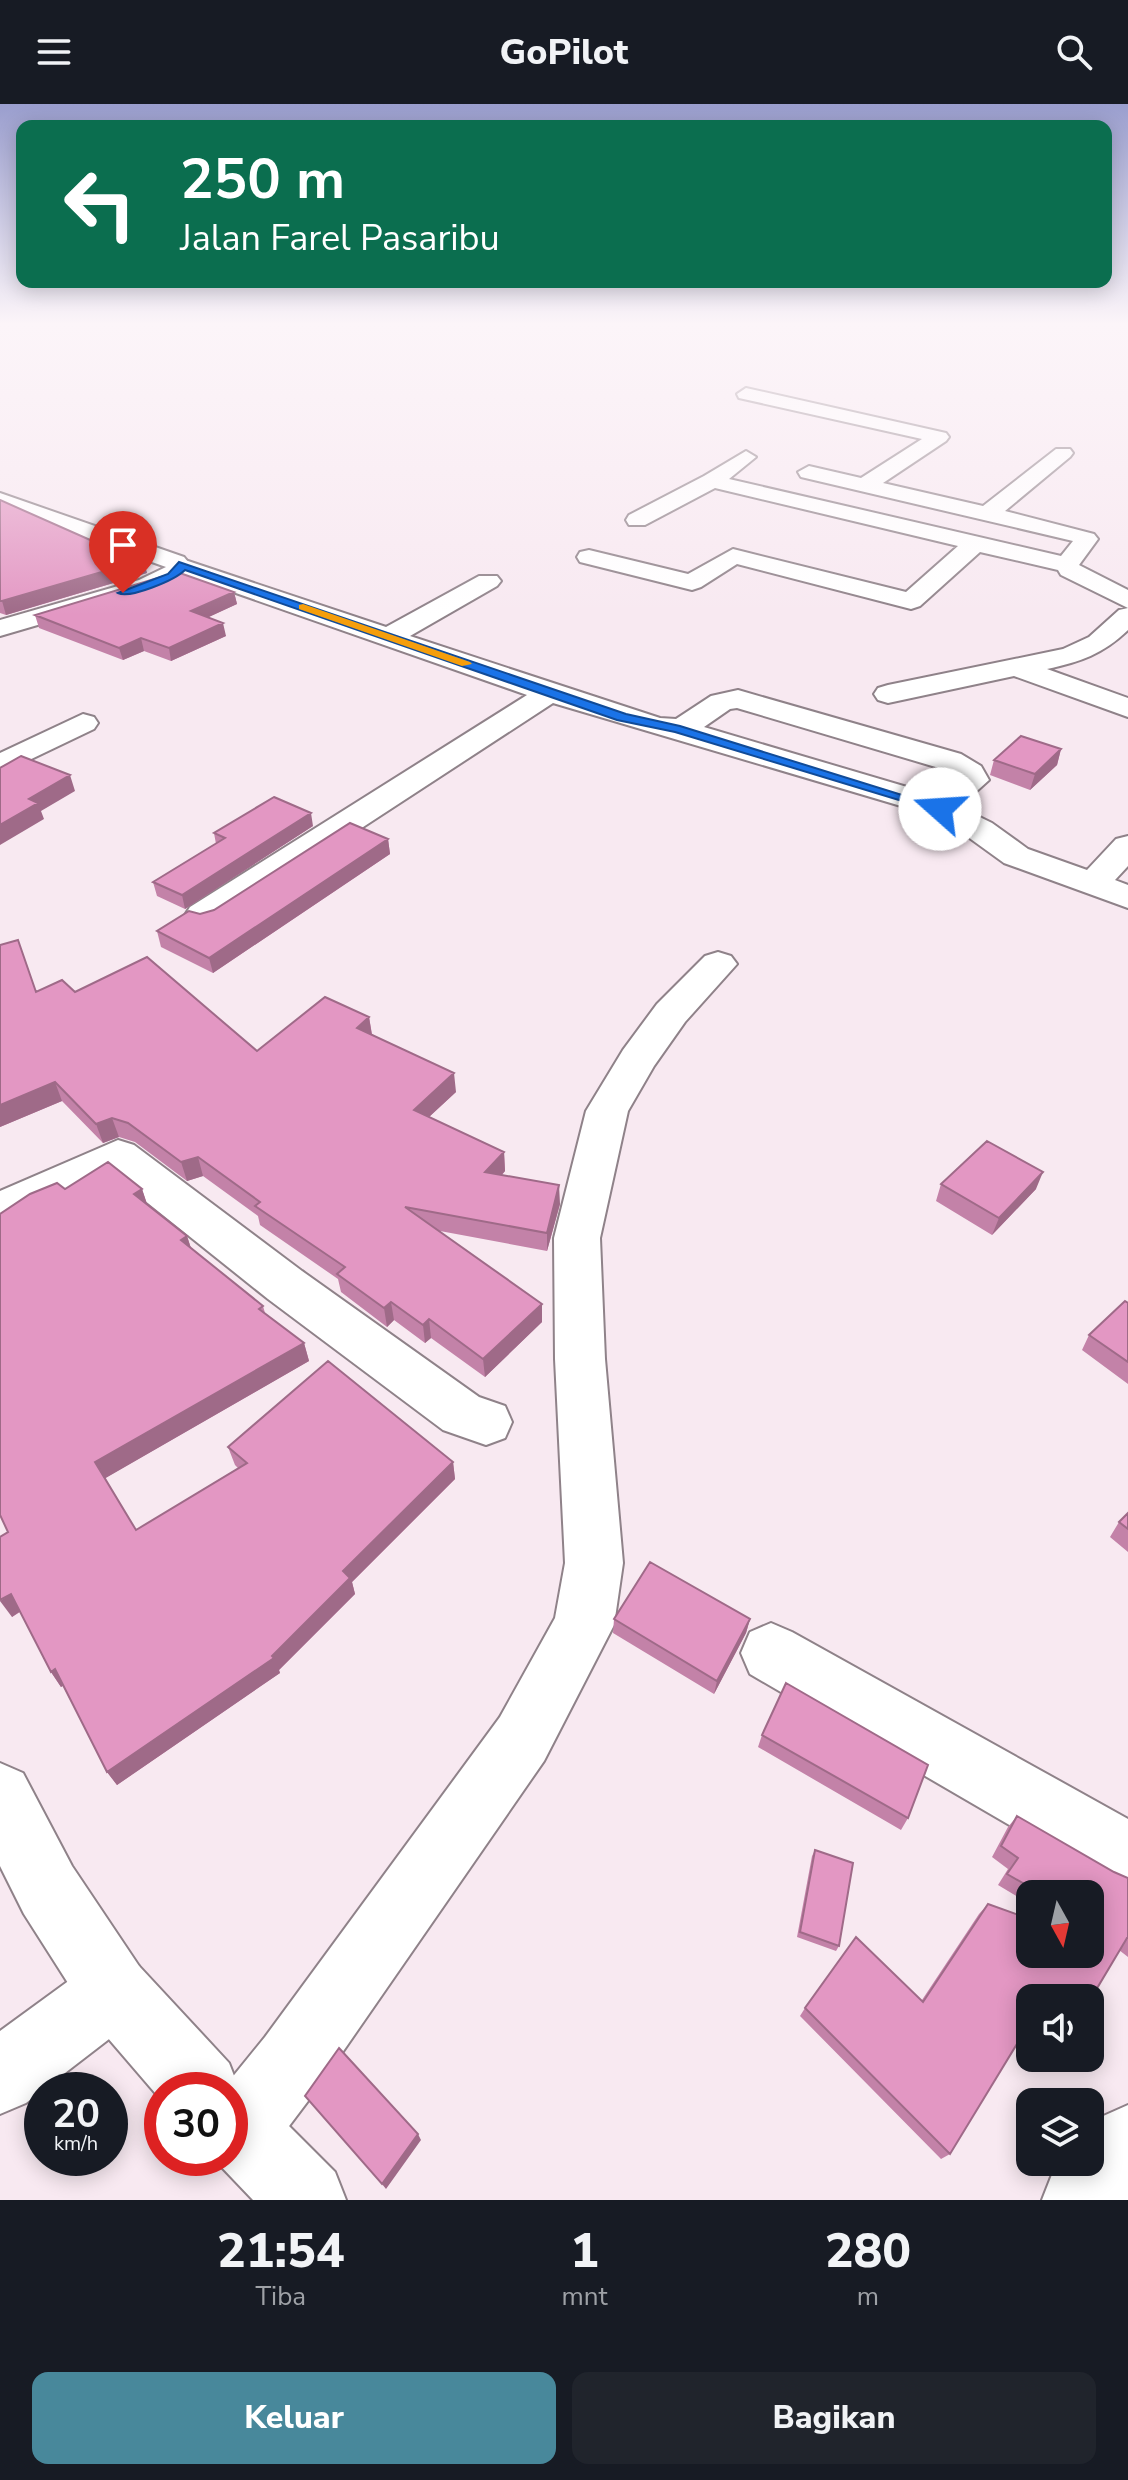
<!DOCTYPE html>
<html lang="id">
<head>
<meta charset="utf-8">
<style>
  :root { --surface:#171b24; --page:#20242c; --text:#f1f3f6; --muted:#9ea1a6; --accent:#48889b }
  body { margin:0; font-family:"Nunito Sans",sans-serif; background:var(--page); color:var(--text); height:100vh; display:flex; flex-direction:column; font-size:30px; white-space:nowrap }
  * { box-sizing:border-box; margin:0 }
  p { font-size:26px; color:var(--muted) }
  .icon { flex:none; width:44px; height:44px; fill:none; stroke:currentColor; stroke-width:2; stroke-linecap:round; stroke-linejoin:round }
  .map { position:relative; height:2096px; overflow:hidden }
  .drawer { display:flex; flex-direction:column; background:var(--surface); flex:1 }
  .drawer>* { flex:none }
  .guide { position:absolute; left:16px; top:16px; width:1096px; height:168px; border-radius:16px; box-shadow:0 4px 20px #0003; background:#0b6e4f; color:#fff; overflow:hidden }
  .needle { width:52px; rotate:172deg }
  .fabs { position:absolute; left:1016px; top:1776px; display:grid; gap:16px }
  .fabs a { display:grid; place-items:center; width:88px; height:88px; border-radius:16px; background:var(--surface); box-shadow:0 4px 20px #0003; font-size:40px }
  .speed { position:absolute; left:24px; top:1968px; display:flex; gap:16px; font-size:40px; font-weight:700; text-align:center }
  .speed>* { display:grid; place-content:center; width:104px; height:104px; border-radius:50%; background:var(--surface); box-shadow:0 4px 20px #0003; line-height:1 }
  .speed small { font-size:20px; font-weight:400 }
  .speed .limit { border:12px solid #d22; background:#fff; color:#111 }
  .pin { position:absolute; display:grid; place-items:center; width:68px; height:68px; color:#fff; margin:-82px -34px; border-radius:50% 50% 50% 0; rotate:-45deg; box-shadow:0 0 8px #0007 }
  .pin .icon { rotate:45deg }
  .me { position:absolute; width:88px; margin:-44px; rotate:289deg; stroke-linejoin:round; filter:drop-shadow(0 0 6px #0008) }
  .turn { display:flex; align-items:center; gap:28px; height:168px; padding:0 32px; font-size:36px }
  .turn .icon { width:104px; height:104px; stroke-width:2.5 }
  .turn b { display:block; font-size:56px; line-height:68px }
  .eta { display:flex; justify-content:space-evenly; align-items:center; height:136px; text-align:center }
  .eta b { font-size:48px; font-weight:800; line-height:56px }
  .cta { display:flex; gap:16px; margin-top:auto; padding:16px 32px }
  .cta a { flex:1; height:92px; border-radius:16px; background:var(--accent); color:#fff; font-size:32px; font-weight:800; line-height:92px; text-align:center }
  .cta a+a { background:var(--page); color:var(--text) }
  header { display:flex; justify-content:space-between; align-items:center; height:104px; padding:0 32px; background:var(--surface); font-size:36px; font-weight:800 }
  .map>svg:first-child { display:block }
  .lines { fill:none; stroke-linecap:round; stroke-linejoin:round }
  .street-casing { stroke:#8f8289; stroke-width:4 }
  .secondary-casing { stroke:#8f8289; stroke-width:4 }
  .street { fill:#fff; fill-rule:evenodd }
  .secondary { fill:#fff; fill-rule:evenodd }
  .wall { fill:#c382a8 }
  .shaded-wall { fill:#9f6a88 }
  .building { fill:#e397c3; stroke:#9f6a88; stroke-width:2 }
  .route { fill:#1a73e8; stroke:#114b97; stroke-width:2 }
  .slow { fill:#f59e0b }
</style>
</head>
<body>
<header><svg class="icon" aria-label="menu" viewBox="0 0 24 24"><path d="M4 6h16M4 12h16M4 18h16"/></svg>GoPilot<svg class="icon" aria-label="search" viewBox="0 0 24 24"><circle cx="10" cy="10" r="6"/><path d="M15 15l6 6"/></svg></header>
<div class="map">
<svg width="1128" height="2096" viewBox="0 0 1128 2096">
  <rect width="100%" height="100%" fill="#f8e9f1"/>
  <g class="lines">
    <g class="street-casing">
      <path id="street" d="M 746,284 L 946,329 L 949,333 L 946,337 L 883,379 L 983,402 L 1056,345 L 1070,345 L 1073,349 L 1070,353 L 1005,407 L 1094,430 L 1098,435 L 1079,461 L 1128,486 L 1128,504 L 1061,471 L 1058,466 L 980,448 L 920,502 L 911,505 L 737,460 L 701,483 L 692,486 L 580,458 L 577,453 L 580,448 L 589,446 L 688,470 L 733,445 L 906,488 L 958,442 L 715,384 L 645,421 L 629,421 L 626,416 L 629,411 L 704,372 L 746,347 L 756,353 L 729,375 L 1061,452 L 1073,437 L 801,373 L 798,368 L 809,362 L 861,374 L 922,335 L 739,294 L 737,290 Z
        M 179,454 L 386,523 L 479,472 L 497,472 L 501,477 L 497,482 L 410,532 L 660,614 L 676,615 L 711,592 L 738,586 L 961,650 L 981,662 L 989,676 L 959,703 L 992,719 L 1028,745 L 1087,766 L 1116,735 L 1128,732 L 1128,762 L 1115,776 L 1128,781 L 1128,804 L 1004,759 L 968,733 L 931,715 L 928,710 L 553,599 L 216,819 L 203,822 L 190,819 L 185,811 L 190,803 L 527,591 L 170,466 L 167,461 L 170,456 ZM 737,604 L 939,664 L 956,674 L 934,691 L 704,623 L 730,605 Z
        M 1128,504 L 1128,526 C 1103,550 1080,558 1047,565 L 1128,594 L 1128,613 L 1014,572 L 888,599 L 878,596 L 874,590 L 878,584 L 888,581 L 1063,545 L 1089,533 L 1119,506 Z
        M 83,610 L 94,613 L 98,619 L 94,625 L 0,670 L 0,649 Z
        M 718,848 L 731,852 L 737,860 L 685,918 L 654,962 L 628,1007 L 600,1134 L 605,1255 L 623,1459 L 614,1521 L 544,1657 L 317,1985 L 265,2054 L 238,2065 L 211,2054 L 230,2054 L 230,1986 L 222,1986 L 265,1933 L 500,1613 L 555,1514 L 565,1459 L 555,1255 L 554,1134 L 586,1007 L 623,946 L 657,900 L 705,852 Z
        M 118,1036 L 134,1041 L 302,1167 L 479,1293 L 505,1302 L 512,1318 L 505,1334 L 486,1341 L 443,1326 L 268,1195 L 114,1072 L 0,1123 L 0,1087 Z
        M 771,1519 L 792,1528 L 1128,1715 L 1128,1786 L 1104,1776 L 750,1570 L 741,1549 L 750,1528 Z
        M 114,1851 L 139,1862 L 150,1887 L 139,1912 L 26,1999 L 0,2010 L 0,1927 L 89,1862 Z
        M 1128,2001 L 1128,2096 L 1042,2096 L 1053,2068 L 1062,2058 L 1090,2058 L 1090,2025 L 1101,2013 Z"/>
    </g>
    <g class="secondary-casing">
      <path id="secondary" d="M 0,389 L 184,453 L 192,463 L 180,477 L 157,486 L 0,532 L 0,516 L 139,476 L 166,463 L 0,404 Z
        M 0,1659 L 23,1669 L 72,1762 L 139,1862 L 229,1959 L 238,1982 L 257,1990 L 335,2068 L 346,2096 L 253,2096 L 213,2054 L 230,2054 L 230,1986 L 162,1986 L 162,1997 L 89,1912 L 24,1810 L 0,1762 Z"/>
    </g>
    <use href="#street" class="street"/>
    <use href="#secondary" class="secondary"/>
  </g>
  <path class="wall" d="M 0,396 L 106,443 L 143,456 L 147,469 L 6,511 L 0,509 Z
    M 234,488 L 237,500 L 208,513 L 226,532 L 171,557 L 144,547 L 123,556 L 39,524 L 35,511 Z
    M 1061,645 L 1057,661 L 1030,686 L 990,671 L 994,656 Z
    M 313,722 L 185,805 L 157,792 L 153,778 L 216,740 L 214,729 Z
    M 388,735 L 390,750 L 213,869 L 161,843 L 157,827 L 200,810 L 214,806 Z
    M 0,841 L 37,888 L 75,888 L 257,947 L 369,913 L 372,930 L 456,988 L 429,1013 L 504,1048 L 505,1067 L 502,1071 L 560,1100 L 547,1147 L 440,1127 L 542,1218 L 485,1273 L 431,1234 L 425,1239 L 394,1216 L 387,1223 L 341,1188 L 338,1175 L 260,1121 L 258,1112 L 203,1072 L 187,1077 L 135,1038 L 119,1033 L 103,1039 L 62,997 L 0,1023 Z
    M 941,1080 L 1036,1085 L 992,1131 L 936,1097 Z
    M 65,1085 L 142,1085 L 147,1100 L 187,1132 L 191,1144 L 263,1202 L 265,1209 L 304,1239 L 309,1257 L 105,1374 L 136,1426 L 238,1364 L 235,1361 L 228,1343 L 453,1358 L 455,1375 L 352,1478 L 355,1490 L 279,1566 L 280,1569 L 117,1681 L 107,1668 L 63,1582 L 61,1583 L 51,1568 L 20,1508 L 12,1513 L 8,1428 Z
    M 1128,1199 L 1128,1280 L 1082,1246 L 1089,1231 Z
    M 1128,1409 L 1128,1448 L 1110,1433 L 1119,1418 Z
    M 614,1515 L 750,1515 L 746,1529 L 714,1590 L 613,1529 Z
    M 762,1631 L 908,1714 L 901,1726 L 758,1643 Z
    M 1017,1712 L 1114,1768 L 1128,1774 L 1128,1853 L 1119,1846 L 1030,1894 L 1030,1954 L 1016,1941 L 950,2050 L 941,2055 L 800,1912 L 805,1904 L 922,1896 L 979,1810 L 988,1800 L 1090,1850 L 1090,1790 L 1030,1790 L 1030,1800 L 998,1781 L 1008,1765 L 992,1753 L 1008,1723 Z
    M 815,1746 L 839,1842 L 836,1847 L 797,1833 L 812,1752 Z
    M 1030,1954 L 1055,1954 L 1053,1958 L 1042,1965 Z"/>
  <path class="shaded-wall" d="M 143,456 L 147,469 L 6,511 L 2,497 Z
    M 234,488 L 237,500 L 194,520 L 191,507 Z
    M 223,519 L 226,532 L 171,557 L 169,544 Z
    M 141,534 L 144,547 L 123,556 L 119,544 Z
    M 1061,645 L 1057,661 L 1030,686 L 1035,670 Z
    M 70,671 L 75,687 L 41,707 L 44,715 L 0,741 L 0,721 L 29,695 Z
    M 311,709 L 313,722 L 185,805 L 182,791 Z
    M 388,735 L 390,750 L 213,869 L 209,854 Z
    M 369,913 L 372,932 L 357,924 Z
    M 454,969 L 456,988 L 416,1025 L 414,1006 Z
    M 55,978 L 62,997 L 0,1023 L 0,1001 Z
    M 112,1014 L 119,1033 L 103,1039 L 96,1020 Z
    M 504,1048 L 505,1067 L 487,1087 L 485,1068 Z
    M 198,1053 L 203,1072 L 187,1077 L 181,1058 Z
    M 1043,1068 L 1036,1085 L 992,1131 L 999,1114 Z
    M 559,1081 L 560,1100 L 547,1147 L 547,1129 Z
    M 142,1085 L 148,1103 L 134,1090 Z
    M 187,1132 L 193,1151 L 181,1136 Z
    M 391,1198 L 394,1216 L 387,1223 L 384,1204 Z
    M 542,1200 L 542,1218 L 485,1273 L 483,1255 Z
    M 429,1215 L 431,1234 L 425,1239 L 423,1221 Z
    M 304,1239 L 309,1257 L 104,1375 L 95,1358 Z
    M 453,1358 L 455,1375 L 352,1478 L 355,1490 L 279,1566 L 280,1569 L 117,1681 L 107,1668 L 272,1552 L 343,1467 Z
    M 11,1490 L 22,1506 L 12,1513 L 0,1497 Z
    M 750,1515 L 746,1529 L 714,1590 L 717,1577 Z
    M 55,1565 L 65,1580 L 61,1583 L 51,1568 Z
    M 418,2030 L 421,2036 L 386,2085 L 382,2080 Z"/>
  <path class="building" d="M 0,396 L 106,443 L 143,456 L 2,497 L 0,497 Z
    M 177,468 L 234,488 L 191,507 L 223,519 L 169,544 L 141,534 L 119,544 L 35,511 Z
    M 1021,632 L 1061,645 L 1035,670 L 994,656 Z
    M 21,652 L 70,671 L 29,695 L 38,699 L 0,721 L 0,664 Z
    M 274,693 L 311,709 L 182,791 L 153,778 L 225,734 L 214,729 Z
    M 350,719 L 388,735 L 209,854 L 157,827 L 189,807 L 200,810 L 214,806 Z
    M 18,836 L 36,888 L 62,876 L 75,888 L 147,853 L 257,947 L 325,893 L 369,913 L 357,924 L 454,969 L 414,1006 L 504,1048 L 485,1068 L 559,1081 L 547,1129 L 405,1103 L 542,1200 L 483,1255 L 429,1215 L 423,1221 L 391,1198 L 384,1204 L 337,1170 L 345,1163 L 255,1102 L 260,1098 L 198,1053 L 181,1058 L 128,1019 L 112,1014 L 96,1020 L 55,978 L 0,1001 L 0,841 Z
    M 987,1037 L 1043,1068 L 999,1114 L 941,1080 Z
    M 108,1058 L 142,1085 L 134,1090 L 187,1132 L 181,1136 L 263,1202 L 259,1205 L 304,1239 L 95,1358 L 136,1426 L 247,1359 L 228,1343 L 328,1257 L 453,1358 L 343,1467 L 350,1474 L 272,1552 L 274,1554 L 107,1668 L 55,1565 L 51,1568 L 11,1490 L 0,1496 L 0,1433 L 8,1428 L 0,1411 L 0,1110 L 30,1090 L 57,1079 L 65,1085 Z
    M 1125,1197 L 1128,1199 L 1128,1258 L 1089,1231 Z
    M 1128,1409 L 1128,1425 L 1119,1418 Z
    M 650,1458 L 750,1515 L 717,1577 L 614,1515 Z
    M 786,1579 L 928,1661 L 908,1714 L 762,1631 Z
    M 1017,1712 L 1114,1768 L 1128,1774 L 1128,1834 L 1127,1834 L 1090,1896 L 1090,1894 L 1030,1894 L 1030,1936 L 1023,1930 L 950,2050 L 805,1904 L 856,1833 L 923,1898 L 988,1800 L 1030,1815 L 1030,1850 L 1090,1850 L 1090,1790 L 1042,1790 L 1007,1770 L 1018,1754 L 1001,1742 Z
    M 815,1746 L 853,1759 L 839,1842 L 800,1828 Z
    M 339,1944 L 418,2030 L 382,2080 L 305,1992 Z"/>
  <linearGradient id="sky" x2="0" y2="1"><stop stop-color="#9a9ece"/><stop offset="0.43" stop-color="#fcf5f9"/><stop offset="1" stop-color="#fcf5f9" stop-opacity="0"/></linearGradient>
  <rect width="1128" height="511" fill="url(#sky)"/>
  <path class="route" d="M 179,458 L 626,610 L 680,622 L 947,705 L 935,707 L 675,628 L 617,616 L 185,466 C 175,476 130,495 118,489 L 168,470 Z"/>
  <path class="slow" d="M 303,500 L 470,558 L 472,560 L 462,562 L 299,505 L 299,501 Z"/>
</svg>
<div class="fabs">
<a><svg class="needle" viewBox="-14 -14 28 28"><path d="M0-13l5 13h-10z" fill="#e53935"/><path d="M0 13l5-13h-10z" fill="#9ea1a6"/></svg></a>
<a><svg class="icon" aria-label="sound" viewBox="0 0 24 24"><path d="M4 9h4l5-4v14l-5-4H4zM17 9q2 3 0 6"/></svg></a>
<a><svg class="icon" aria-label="layers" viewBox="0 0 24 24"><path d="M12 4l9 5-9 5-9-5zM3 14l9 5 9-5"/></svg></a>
</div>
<div class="speed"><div>20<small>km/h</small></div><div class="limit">30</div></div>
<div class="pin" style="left:123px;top:489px;background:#d93025"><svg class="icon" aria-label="arrive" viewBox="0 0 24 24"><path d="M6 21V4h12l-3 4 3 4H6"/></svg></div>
<svg class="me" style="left:940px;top:705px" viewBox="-20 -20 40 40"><circle r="19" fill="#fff"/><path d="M0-13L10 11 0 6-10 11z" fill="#1a73e8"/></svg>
<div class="guide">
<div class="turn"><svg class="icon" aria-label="left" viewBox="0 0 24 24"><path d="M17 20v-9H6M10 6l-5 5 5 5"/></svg><div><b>250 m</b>Jalan Farel Pasaribu</div></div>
</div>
</div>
<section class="drawer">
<div class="eta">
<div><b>21:54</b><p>Tiba</p></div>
<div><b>1</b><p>mnt</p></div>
<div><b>280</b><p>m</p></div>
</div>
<div class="cta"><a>Keluar</a><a>Bagikan</a></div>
</section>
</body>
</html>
